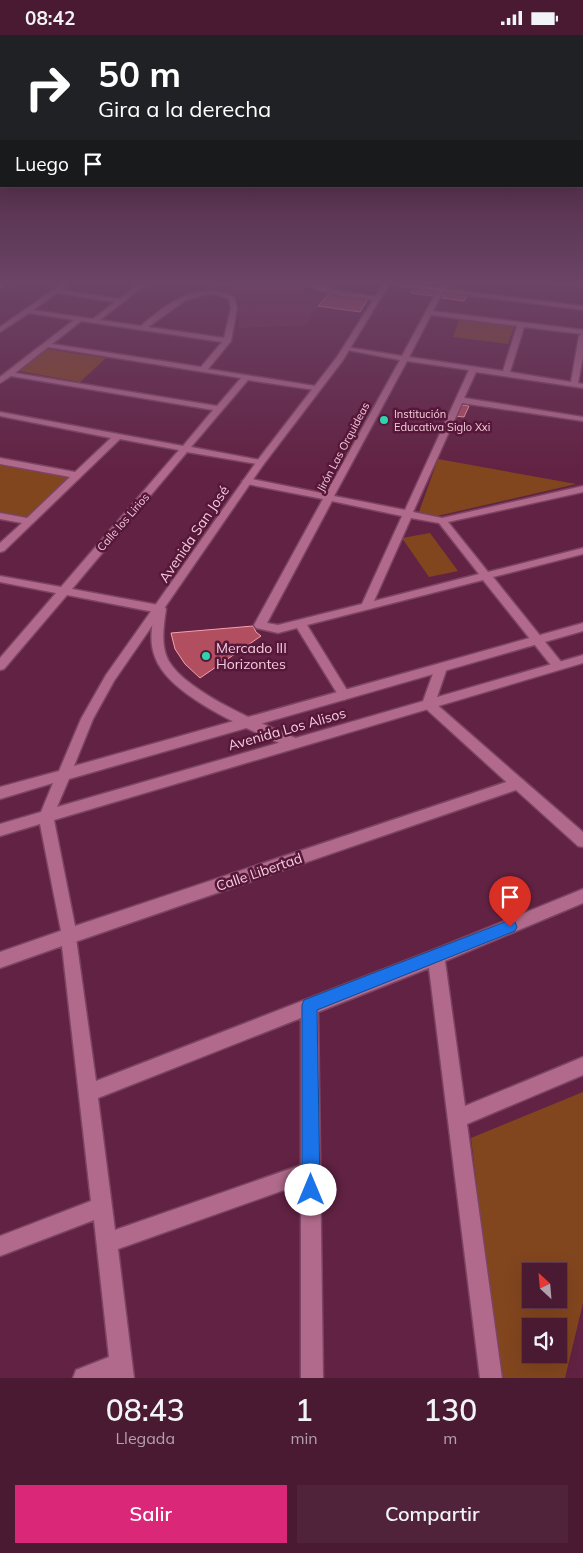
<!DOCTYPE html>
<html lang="es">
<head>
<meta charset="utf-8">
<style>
  :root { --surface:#4a1a32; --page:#51233a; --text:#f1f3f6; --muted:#b2a1ac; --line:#61384d; --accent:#db2777 }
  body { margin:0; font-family:Mulish,sans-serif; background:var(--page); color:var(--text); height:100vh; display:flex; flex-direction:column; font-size:19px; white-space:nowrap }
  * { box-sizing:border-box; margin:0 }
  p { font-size:16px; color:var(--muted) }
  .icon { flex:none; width:28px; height:28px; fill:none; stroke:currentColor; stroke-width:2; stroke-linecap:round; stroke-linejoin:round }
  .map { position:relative; height:1343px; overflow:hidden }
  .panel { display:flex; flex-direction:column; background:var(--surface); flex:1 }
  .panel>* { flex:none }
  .banner { position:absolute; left:0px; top:0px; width:584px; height:152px; box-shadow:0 5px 20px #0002,0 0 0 1px var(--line); background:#202124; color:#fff; overflow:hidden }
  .needle { width:32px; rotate:334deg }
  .controls { position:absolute; left:522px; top:1228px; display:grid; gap:10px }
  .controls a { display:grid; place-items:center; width:45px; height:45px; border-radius:0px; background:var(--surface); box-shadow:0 5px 20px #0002,0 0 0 1px var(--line); font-size:25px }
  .pin { position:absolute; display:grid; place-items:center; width:42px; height:42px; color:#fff; margin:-51px -21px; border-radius:50% 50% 50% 0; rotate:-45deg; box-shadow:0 0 5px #0007 }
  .pin .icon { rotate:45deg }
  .me { position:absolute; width:55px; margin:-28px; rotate:0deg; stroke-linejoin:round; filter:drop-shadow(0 0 4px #0008) }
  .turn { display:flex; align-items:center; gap:18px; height:105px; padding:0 15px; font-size:22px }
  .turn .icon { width:65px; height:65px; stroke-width:2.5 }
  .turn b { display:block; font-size:35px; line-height:42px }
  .then { display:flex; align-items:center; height:48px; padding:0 15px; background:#0003; gap:10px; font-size:19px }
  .eta { display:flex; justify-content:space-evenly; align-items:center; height:85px; text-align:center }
  .eta b { font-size:30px; font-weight:600; line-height:35px }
  .primary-button { display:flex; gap:10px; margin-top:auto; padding:10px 15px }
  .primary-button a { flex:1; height:58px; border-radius:0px; background:var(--accent); color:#fff; font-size:20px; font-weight:600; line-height:58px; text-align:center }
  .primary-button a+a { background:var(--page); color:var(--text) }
  .status { display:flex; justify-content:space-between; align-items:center; height:35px; padding:0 25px; background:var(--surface); direction:ltr }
  .status svg { height:14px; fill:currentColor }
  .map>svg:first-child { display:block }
  .built { fill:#702b4f }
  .green { fill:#82461e; fill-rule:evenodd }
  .building { fill:#b14e60; stroke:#f5a1ac }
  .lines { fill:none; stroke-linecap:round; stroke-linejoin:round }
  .minor-casing { stroke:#7c4463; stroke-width:3 }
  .tertiary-casing { stroke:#7c4463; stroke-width:3 }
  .minor { fill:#b16a8b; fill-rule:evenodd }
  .tertiary { fill:#b16a8b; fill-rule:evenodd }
  .route { fill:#1a73e8; stroke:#114b97 }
  .poi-dot { fill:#2cd5ab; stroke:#561739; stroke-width:2 }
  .labels { text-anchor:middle; stroke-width:5; stroke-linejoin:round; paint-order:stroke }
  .far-poi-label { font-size:11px; fill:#f4ccdd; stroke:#561739; text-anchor:start }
  .far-street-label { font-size:11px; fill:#f4ccdd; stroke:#561739 }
  .street-label { font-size:14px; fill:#f4ccdd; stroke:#561739 }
  .poi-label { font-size:14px; fill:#f4ccdd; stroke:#561739; text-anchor:start }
</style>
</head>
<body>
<div class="status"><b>08:42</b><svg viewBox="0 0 49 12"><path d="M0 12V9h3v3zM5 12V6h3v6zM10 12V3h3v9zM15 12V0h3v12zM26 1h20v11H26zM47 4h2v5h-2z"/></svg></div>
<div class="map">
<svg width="583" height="1343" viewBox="0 0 583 1343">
  <rect width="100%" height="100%" fill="#622243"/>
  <path class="built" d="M 238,246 L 297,246 L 314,258 L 327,262 L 312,279 L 307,290 L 239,293 L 240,264 L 229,258 L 212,254 L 217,249 L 234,250 Z"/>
  <path class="green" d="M 460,282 L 515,290 L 508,309 L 453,302 Z
    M 47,314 L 106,323 L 80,347 L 19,336 Z
    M 438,424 L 576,449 L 437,481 L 419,477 Z
    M 0,428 L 70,442 L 27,482 L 0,478 Z
    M 430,498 L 458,536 L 429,542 L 402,503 Z
    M 583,1057 L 583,1268 L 565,1343 L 500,1343 L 471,1103 ZM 531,1236 L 559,1236 L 559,1264 L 531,1264 ZM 531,1291 L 559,1291 L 559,1319 L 531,1319 Z"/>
  <path class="building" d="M 218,246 L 238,246 L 234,250 L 217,249 Z
    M 413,254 L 433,257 L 435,259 L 434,261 L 411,258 Z
    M 445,258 L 467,261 L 464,266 L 442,263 Z
    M 329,259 L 368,264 L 360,277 L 318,271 Z
    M 464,370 L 469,371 L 464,382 L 454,381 L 458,371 Z
    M 253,591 L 256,597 L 261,601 L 200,643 L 185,629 L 175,614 L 171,598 Z"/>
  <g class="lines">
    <g class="minor-casing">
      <path id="minor" d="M 5,246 L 12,246 L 0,254 L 0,249 Z
        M 66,246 L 73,246 L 61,255 L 119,264 L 143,246 L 150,246 L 100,285 L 141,291 C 170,266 196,246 234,262 L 237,273 L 231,306 L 208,334 L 315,351 L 319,353 L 315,355 L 248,345 L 191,412 L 260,425 L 264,428 L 263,430 L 187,417 L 72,554 L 164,571 L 166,574 C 164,589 161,605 166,620 C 177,654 265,690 298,704 L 300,708 L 298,712 L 288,712 C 251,695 169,662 155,622 C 149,607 152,592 154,577 L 67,560 L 4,634 L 0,635 L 0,623 L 56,558 L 0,547 L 0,541 L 61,552 L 179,415 L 120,404 L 4,516 L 0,517 L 0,508 L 22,488 L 0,484 L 0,478 L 27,483 L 70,442 L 0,429 L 0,423 L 75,437 L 111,403 L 0,381 L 0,377 L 183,411 L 213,375 L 11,341 L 0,348 L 0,342 L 74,285 L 29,278 L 0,297 L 0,292 ZM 57,258 L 115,267 L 93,284 L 33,275 ZM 207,259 L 219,260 L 229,264 L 231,273 L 224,303 L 148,292 L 186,265 ZM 81,286 L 222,307 L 201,332 L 52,309 ZM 48,312 L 241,343 L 217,371 L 15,338 Z
        M 303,246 L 310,246 L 333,255 L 381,263 L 378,265 C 354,262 323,262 303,246 Z
        M 387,246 L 439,253 L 443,246 L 449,246 L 445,254 L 583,271 L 583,275 L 443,257 L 433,276 L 583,295 L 583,321 L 578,348 L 583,349 L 583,353 L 476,337 L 464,363 L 583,382 L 583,386 L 462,368 L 413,477 L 442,483 L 583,451 L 583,457 L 448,487 L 488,537 L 583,513 L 583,519 L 493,542 L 562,628 L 564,631 L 562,634 L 554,634 L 483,545 L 307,590 L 350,660 L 344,665 L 340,663 L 297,593 L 278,598 L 256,593 L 254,590 L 323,464 L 247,449 L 242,446 L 247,443 L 326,459 L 400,325 L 342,314 L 346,312 L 402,321 L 437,256 L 385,249 ZM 431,280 L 517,291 L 503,336 L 409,322 ZM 524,292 L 582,299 L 579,301 L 571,347 L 510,337 ZM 407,326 L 469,335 L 405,475 L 334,461 ZM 332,466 L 402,481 L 362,569 L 278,590 L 267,588 ZM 411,483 L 439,488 L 479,539 L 374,566 Z
        M 545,246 L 583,248 L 583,252 L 548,248 Z
        M 441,629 L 447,633 L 435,668 L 523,745 L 525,749 L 523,753 L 518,755 L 513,753 L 424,672 L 422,669 L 435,633 Z
        M 583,854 L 583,868 L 445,926 L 465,1071 L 583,1022 L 583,1040 L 467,1089 L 502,1343 L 480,1343 L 429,933 L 318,977 L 323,1343 L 301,1343 L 301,1149 L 118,1214 L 134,1343 L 73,1343 L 76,1335 L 109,1322 L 94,1185 L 0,1221 L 0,1201 L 91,1166 L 62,911 L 0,933 L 0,917 L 69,893 L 75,896 L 96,1046 L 436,914 ZM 301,983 L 301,1130 L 115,1195 L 98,1063 Z"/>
    </g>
    <g class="tertiary-casing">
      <path id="tertiary" d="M 385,246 L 391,246 L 343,325 L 263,430 L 114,646 L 93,684 L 74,731 L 583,588 L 583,596 L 69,744 L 57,772 L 583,620 L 583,628 L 54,785 L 75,891 L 518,743 L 523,745 L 583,797 L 583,812 L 578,811 L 516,755 L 69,909 L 63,906 L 40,789 L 0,801 L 0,789 L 41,777 L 53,748 L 0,764 L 0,752 L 59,736 L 81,684 L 106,640 L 257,426 L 337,322 Z"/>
    </g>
    <use href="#minor" class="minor"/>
    <use href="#tertiary" class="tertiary"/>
  </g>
  <linearGradient id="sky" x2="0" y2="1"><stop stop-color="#361325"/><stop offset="0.57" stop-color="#6b4466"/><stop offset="1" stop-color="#6b4466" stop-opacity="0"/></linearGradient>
  <rect width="583" height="434" fill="url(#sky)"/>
  <path class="route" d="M 510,885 L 515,887 L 517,892 L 515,896 L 317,975 L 320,1155 L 317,1161 L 311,1164 L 304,1161 L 302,1155 L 302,970 L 304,965 Z"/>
  <g class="poi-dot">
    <circle cx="384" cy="385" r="5"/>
    <circle cx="206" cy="621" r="5"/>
  </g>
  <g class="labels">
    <g class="far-poi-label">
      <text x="394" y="383">Institución<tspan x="394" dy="13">Educativa Siglo Xxi</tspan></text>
    </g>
    <g class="far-street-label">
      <text transform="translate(343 412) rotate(-62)" y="4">Jirón Las Orquideas</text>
      <text transform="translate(123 487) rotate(-49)" y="4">Calle los Lirios</text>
    </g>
    <g class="street-label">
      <text transform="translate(194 499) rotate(-56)" y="5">Avenida San José</text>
      <text transform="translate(287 694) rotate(-16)" y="5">Avenida Los Alisos</text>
      <text transform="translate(259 837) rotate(-19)" y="5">Calle Libertad</text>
    </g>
    <g class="poi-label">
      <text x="216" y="618">Mercado III<tspan x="216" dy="16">Horizontes</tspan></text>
    </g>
  </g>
</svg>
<div class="controls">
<a><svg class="needle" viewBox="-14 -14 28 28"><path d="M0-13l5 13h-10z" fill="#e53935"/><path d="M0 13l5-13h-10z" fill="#b2a1ac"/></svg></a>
<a><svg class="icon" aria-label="sound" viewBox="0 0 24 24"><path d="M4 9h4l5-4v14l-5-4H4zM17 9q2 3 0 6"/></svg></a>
</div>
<div class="pin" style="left:510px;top:892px;background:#d93025"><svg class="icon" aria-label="arrive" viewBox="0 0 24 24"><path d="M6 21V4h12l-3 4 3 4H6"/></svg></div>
<svg class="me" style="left:311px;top:1155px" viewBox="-20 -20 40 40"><circle r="19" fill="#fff"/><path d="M0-13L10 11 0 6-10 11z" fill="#1a73e8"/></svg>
<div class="banner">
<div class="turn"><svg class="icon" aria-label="right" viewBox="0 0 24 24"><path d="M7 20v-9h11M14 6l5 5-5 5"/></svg><div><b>50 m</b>Gira a la derecha</div></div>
<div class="then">Luego<svg class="icon" aria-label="arrive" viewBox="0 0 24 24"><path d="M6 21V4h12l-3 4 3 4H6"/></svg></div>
</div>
</div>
<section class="panel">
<div class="eta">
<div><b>08:43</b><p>Llegada</p></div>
<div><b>1</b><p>min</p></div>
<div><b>130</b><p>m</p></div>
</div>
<div class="primary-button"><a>Salir</a><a>Compartir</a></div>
</section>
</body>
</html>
